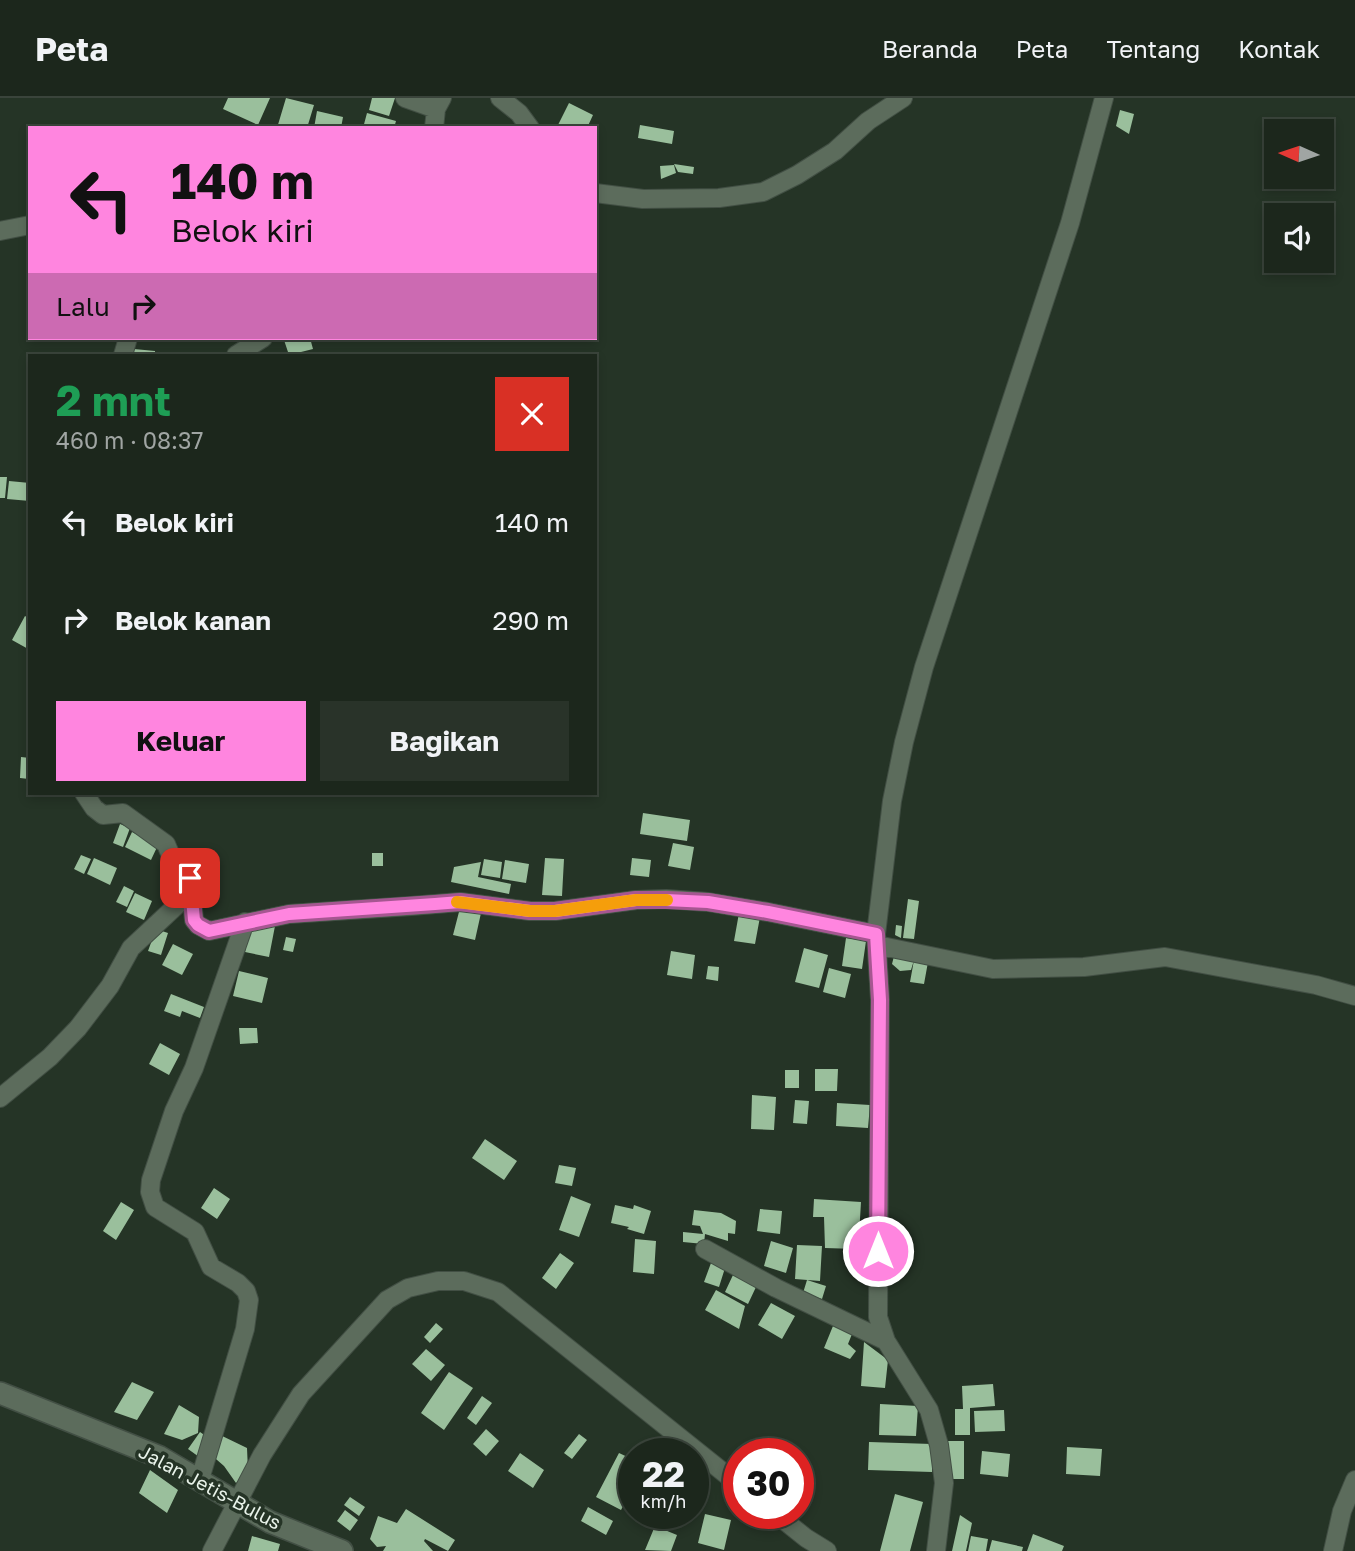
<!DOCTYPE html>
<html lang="id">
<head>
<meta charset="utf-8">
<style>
  :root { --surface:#1c271c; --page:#293329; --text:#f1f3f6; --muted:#a0a5a3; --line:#3a443b; --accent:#ff85df }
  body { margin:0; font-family:"Golos Text",sans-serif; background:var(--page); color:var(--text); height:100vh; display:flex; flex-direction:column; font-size:26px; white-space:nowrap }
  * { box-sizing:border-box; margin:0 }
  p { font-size:23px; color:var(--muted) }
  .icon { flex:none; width:38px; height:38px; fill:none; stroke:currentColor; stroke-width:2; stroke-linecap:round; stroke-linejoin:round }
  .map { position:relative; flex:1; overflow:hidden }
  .panel { position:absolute; left:28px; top:256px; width:569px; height:441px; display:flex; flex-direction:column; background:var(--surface); border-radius:0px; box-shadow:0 4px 10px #0003,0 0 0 2px var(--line) }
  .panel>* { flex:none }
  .guide { position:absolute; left:28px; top:28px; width:569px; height:214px; border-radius:0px; box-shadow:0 4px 10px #0003,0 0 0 2px var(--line); background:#ff85df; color:#111; overflow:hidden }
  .needle { width:46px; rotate:273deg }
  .fabs { position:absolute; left:1264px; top:21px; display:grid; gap:14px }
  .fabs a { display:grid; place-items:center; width:70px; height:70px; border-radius:0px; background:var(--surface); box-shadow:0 4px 10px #0003,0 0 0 2px var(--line); font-size:35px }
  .speed { position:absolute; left:618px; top:1340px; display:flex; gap:14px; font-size:35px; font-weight:700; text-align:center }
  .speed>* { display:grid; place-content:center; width:91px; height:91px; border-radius:50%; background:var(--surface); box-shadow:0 4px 10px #0003,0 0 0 2px var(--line); line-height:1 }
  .speed small { font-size:18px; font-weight:400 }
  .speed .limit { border:10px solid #d22; background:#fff; color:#111 }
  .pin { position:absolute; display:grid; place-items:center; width:60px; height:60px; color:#fff; margin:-30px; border-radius:14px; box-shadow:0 4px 10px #0006 }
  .me { position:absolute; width:77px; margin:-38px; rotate:0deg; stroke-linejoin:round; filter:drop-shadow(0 0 5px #0008) }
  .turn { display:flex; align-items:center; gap:24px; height:147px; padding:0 28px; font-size:32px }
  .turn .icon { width:91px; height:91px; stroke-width:2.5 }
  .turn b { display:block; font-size:49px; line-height:60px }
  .then { display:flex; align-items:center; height:66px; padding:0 28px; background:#0003; gap:14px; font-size:26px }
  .round { display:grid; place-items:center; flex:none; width:74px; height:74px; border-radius:0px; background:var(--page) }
  .overview { display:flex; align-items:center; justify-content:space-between; height:119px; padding:0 28px }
  h1 { font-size:42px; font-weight:700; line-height:52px; color:#1e9e55 }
  .primary-button { display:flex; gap:14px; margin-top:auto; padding:14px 28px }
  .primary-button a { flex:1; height:80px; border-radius:0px; background:var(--accent); color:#111; font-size:28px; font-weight:700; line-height:80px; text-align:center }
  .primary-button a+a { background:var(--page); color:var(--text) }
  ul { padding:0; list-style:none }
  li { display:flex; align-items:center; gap:21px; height:98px; padding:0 28px }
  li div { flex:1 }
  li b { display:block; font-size:26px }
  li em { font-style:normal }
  header { display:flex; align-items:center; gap:42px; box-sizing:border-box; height:98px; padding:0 35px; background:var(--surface); border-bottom:2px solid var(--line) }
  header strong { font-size:33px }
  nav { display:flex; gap:38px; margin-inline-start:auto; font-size:24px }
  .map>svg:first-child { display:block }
  .building { fill:#9abf9c }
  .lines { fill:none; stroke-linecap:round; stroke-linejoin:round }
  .street-casing { stroke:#424f44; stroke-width:20 }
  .secondary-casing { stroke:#424f44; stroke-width:24 }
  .street { stroke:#5c6c5c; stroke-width:18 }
  .secondary { stroke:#5c6c5c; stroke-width:21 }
  .route-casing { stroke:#a65691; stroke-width:18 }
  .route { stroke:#ff85df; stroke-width:12 }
  .slow { stroke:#f59e0b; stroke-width:12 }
  .labels { text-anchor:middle; stroke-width:7; stroke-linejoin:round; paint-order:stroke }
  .street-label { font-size:19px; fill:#e9f3ea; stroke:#253426 }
</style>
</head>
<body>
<header>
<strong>Peta</strong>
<nav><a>Beranda</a><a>Peta</a><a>Tentang</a><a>Kontak</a></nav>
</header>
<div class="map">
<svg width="1355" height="1453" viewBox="0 0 1355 1453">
  <rect width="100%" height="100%" fill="#253426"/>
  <path class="building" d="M 228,0 L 270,0 L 258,27 L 223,11 Z
    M 286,0 L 314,7 L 307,30 L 277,30 Z
    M 372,0 L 395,0 L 389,18 L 369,12 Z
    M 569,5 L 593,17 L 587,30 L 563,30 L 558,27 Z
    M 1120,12 L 1134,16 L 1129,36 L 1116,28 Z
    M 317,13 L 343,19 L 341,30 L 314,30 Z
    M 367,15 L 396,23 L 394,30 L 363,30 Z
    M 640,27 L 674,33 L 672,46 L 638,40 Z
    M 674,66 L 694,69 L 693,76 L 678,74 Z
    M 674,67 L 676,75 L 661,81 L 660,68 Z
    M 292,240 L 310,240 L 313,251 L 289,257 L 284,242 Z
    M 134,251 L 155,253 L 155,257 L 133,257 Z
    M 0,379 L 7,379 L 5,400 L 0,400 Z
    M 9,383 L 30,385 L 30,403 L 7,401 Z
    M 25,518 L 30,521 L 30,552 L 12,542 Z
    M 21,659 L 30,660 L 29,681 L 20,680 Z
    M 643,715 L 690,722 L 687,743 L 640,736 Z
    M 120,726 L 130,730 L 123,749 L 113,745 Z
    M 132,734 L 158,747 L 151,762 L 125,749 Z
    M 673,745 L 694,749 L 690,772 L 668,768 Z
    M 372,755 L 383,755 L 383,768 L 372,768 Z
    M 81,757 L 91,761 L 84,776 L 74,771 Z
    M 94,760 L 117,770 L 110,787 L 87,776 Z
    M 545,760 L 564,761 L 562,798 L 542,797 Z
    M 632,760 L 651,762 L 649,779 L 630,777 Z
    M 484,761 L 502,764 L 500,780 L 481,777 Z
    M 505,762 L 529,766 L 526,785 L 502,781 Z
    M 481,764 L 478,779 L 511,786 L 509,796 L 451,784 L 454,769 Z
    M 124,788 L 134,793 L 127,809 L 116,804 Z
    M 135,795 L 152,803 L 144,822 L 126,814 Z
    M 908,801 L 919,803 L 914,841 L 903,840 Z
    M 460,810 L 481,815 L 475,842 L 453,837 Z
    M 739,815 L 760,819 L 755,846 L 734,843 Z
    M 251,823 L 275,828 L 269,859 L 245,854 Z
    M 896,827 L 902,828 L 901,840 L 895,837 Z
    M 156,831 L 168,835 L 161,857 L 148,853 Z
    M 286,839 L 296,841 L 293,854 L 283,852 Z
    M 846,840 L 866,843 L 862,871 L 842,868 Z
    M 173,846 L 193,856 L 182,877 L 162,867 Z
    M 804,850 L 828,857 L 819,890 L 795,884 Z
    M 671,853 L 695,857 L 692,881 L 667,877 Z
    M 895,854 L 914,862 L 911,872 L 900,873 L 892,866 Z
    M 914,862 L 928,864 L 924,886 L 910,884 Z
    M 708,868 L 719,869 L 718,883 L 706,881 Z
    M 829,870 L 851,876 L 845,900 L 823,894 Z
    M 239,873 L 268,880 L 262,905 L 233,898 Z
    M 171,896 L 204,909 L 200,920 L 182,913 L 180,919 L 164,913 Z
    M 239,930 L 257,930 L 258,945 L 240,946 Z
    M 160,945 L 180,956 L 169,977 L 149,966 Z
    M 815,971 L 838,971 L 837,993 L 815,993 Z
    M 785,972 L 799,972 L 799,990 L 785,990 Z
    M 752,997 L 776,999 L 774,1032 L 751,1031 Z
    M 795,1002 L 809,1003 L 807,1026 L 793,1025 Z
    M 837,1005 L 870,1007 L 868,1030 L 836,1028 Z
    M 485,1041 L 517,1063 L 504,1082 L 472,1060 Z
    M 559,1067 L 576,1070 L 572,1088 L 555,1085 Z
    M 214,1090 L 230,1101 L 217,1121 L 201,1110 Z
    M 571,1098 L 591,1106 L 579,1139 L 559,1132 Z
    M 814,1101 L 861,1104 L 859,1138 L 856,1151 L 825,1150 L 824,1119 L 813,1119 Z
    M 121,1104 L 134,1112 L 116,1142 L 103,1133 Z
    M 615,1107 L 633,1111 L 634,1107 L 651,1113 L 644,1136 L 627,1131 L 629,1129 L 611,1125 Z
    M 760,1111 L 782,1113 L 780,1136 L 757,1133 Z
    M 694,1112 L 721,1115 L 736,1123 L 735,1136 L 728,1135 L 728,1143 L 705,1136 L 704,1146 L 683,1144 L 683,1134 L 703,1136 L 700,1128 L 692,1127 Z
    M 635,1141 L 656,1143 L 654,1176 L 633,1174 Z
    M 771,1143 L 793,1150 L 786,1175 L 764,1168 Z
    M 797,1147 L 822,1148 L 820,1183 L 795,1181 Z
    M 560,1155 L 574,1165 L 556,1191 L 542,1180 Z
    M 711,1165 L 725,1170 L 719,1189 L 704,1184 Z
    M 733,1177 L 756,1189 L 748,1206 L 725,1194 Z
    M 807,1182 L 826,1188 L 822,1201 L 803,1195 Z
    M 716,1192 L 745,1208 L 739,1231 L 705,1212 Z
    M 771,1205 L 795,1218 L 782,1241 L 758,1227 Z
    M 436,1225 L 443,1231 L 430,1245 L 424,1239 Z
    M 833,1228 L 852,1236 L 848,1246 L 856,1253 L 850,1261 L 824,1250 Z
    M 864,1244 L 888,1262 L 885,1290 L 861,1288 Z
    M 426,1251 L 445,1267 L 431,1283 L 412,1266 Z
    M 449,1274 L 473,1290 L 444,1332 L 421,1315 Z
    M 132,1284 L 154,1294 L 137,1322 L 114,1314 Z
    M 993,1286 L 995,1308 L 970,1310 L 970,1337 L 955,1337 L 955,1311 L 963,1311 L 962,1288 Z
    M 482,1298 L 492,1305 L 476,1327 L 467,1320 Z
    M 880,1306 L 918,1308 L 916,1338 L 879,1337 Z
    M 179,1307 L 199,1319 L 198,1335 L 182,1342 L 164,1336 Z
    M 1004,1312 L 1005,1333 L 975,1334 L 974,1313 Z
    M 486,1331 L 499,1343 L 486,1358 L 473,1346 Z
    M 200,1334 L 210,1341 L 202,1361 L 188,1351 Z
    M 216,1335 L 247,1350 L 248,1373 L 236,1385 L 224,1368 L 209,1355 Z
    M 579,1336 L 587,1342 L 572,1361 L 564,1355 Z
    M 948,1343 L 964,1343 L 964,1381 L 947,1381 Z
    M 869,1344 L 932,1346 L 932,1374 L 868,1372 Z
    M 1067,1349 L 1102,1351 L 1100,1378 L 1066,1376 Z
    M 982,1353 L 1010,1356 L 1008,1379 L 980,1376 Z
    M 520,1355 L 544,1372 L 533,1390 L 508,1373 Z
    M 619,1355 L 634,1362 L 634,1388 L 621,1412 L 596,1399 Z
    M 150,1372 L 178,1392 L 167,1415 L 139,1395 Z
    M 895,1396 L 923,1404 L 910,1453 L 880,1453 Z
    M 350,1399 L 365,1409 L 359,1418 L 344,1407 Z
    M 588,1409 L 613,1423 L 606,1437 L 581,1423 Z
    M 406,1411 L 455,1442 L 448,1453 L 425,1441 L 424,1443 L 433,1453 L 383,1453 L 386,1448 L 377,1449 L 370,1441 L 378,1418 L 397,1425 Z
    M 345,1412 L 358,1422 L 350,1433 L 337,1423 Z
    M 636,1416 L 659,1416 L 655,1425 Z
    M 705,1416 L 731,1422 L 724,1452 L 698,1445 Z
    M 960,1417 L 972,1425 L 966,1453 L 952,1453 Z
    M 655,1428 L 677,1437 L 671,1453 L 645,1452 Z
    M 1033,1436 L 1064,1448 L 1062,1453 L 1027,1453 Z
    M 252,1438 L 280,1446 L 278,1453 L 248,1453 Z
    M 971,1438 L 988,1441 L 986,1453 L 968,1453 Z
    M 992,1442 L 1023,1449 L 1022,1453 L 989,1453 Z"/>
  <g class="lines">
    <g class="street-casing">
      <path id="street" d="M 405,0 L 436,11 L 442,0
        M 500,0 L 519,15 L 530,30
        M 434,30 L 436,11
        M 595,95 L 643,101 L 719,100 L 763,94 L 797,77 L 835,53 L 868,23 L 903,0
        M 0,133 L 30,127
        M 123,257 L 128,240
        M 236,257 L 263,240
        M 84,695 L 94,710 L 103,717 L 123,715 L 166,746 L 171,758 L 190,780 L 194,822 L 198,827 L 209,833 L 289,816 L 411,808 L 460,804 L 530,813 L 555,813 L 636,802 L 666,801 L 708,804 L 768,814 L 876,836
        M 877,847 L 993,871 L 1084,869 L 1165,859 L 1316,887 L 1355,898
        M 0,1000 L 50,959 L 78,930 L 110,888 L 131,850 L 191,794
        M 705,1151 L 776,1190 L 886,1243
        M 200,1381 L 245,1231 L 249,1202 L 246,1193 L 238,1185 L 211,1169 L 195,1134 L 155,1109 L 150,1094 L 151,1082 L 174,1013 L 194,970 L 245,824
        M 776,1416 L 806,1440 L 827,1453
        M 212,1453 L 262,1357 L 301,1296 L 387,1202 L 408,1190 L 438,1183 L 464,1183 L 498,1194 L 738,1386
        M 936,1453 L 944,1385 L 939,1347 L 929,1312 L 886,1243 L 878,1219 L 880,902 L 876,836 L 892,703 L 904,644 L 924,569 L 1070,125 L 1104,0
        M 1333,1453 L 1342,1413 L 1355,1382"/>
    </g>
    <g class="secondary-casing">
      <path id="secondary" d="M 0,1295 L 160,1359 L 270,1424 L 342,1453"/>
    </g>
    <use href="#street" class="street"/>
    <use href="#secondary" class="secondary"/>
  </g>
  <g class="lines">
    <g class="route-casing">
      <path id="route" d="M 190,780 L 194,822 L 198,827 L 209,833 L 289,816 L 435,806 L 460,804 L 530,813 L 555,813 L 636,802 L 666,802 L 708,804 L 768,814 L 876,836 L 880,902 L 878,1153"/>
    </g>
    <use href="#route" class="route"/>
    <path class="slow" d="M 457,804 L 530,813 L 555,813 L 636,802 L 667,802"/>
  </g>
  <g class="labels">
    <g class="street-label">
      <text transform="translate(210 1389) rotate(28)" y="7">Jalan Jetis-Bulus</text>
    </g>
  </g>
</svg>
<div class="fabs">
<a><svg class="needle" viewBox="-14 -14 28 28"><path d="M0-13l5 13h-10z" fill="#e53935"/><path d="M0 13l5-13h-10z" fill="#a0a5a3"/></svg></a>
<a><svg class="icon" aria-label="sound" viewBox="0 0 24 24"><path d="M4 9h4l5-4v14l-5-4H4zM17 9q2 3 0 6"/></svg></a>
</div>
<div class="speed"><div>22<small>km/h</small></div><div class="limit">30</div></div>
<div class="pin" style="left:190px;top:780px;background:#d93025"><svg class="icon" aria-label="arrive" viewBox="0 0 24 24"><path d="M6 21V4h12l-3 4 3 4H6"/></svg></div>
<svg class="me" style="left:878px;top:1153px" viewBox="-20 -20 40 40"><circle r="17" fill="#ff85df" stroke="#fff" stroke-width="3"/><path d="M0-11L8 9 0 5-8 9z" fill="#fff"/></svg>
<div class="guide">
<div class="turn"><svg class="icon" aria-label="left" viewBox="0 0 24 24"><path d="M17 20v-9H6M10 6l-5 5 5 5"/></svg><div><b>140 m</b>Belok kiri</div></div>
<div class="then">Lalu<svg class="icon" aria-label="right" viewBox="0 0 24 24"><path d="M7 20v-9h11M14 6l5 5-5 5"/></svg></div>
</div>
<section class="panel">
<div class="overview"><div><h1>2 mnt</h1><p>460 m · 08:37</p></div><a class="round" style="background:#d93025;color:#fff"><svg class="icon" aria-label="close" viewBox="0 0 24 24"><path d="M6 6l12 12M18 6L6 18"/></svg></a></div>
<ul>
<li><svg class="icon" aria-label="left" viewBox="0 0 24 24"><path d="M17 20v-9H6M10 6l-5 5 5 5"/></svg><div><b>Belok kiri</b></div><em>140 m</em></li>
<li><svg class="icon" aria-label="right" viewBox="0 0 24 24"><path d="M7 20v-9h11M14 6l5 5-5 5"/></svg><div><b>Belok kanan</b></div><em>290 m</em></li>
</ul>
<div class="primary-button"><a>Keluar</a><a>Bagikan</a></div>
</section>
</div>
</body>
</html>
